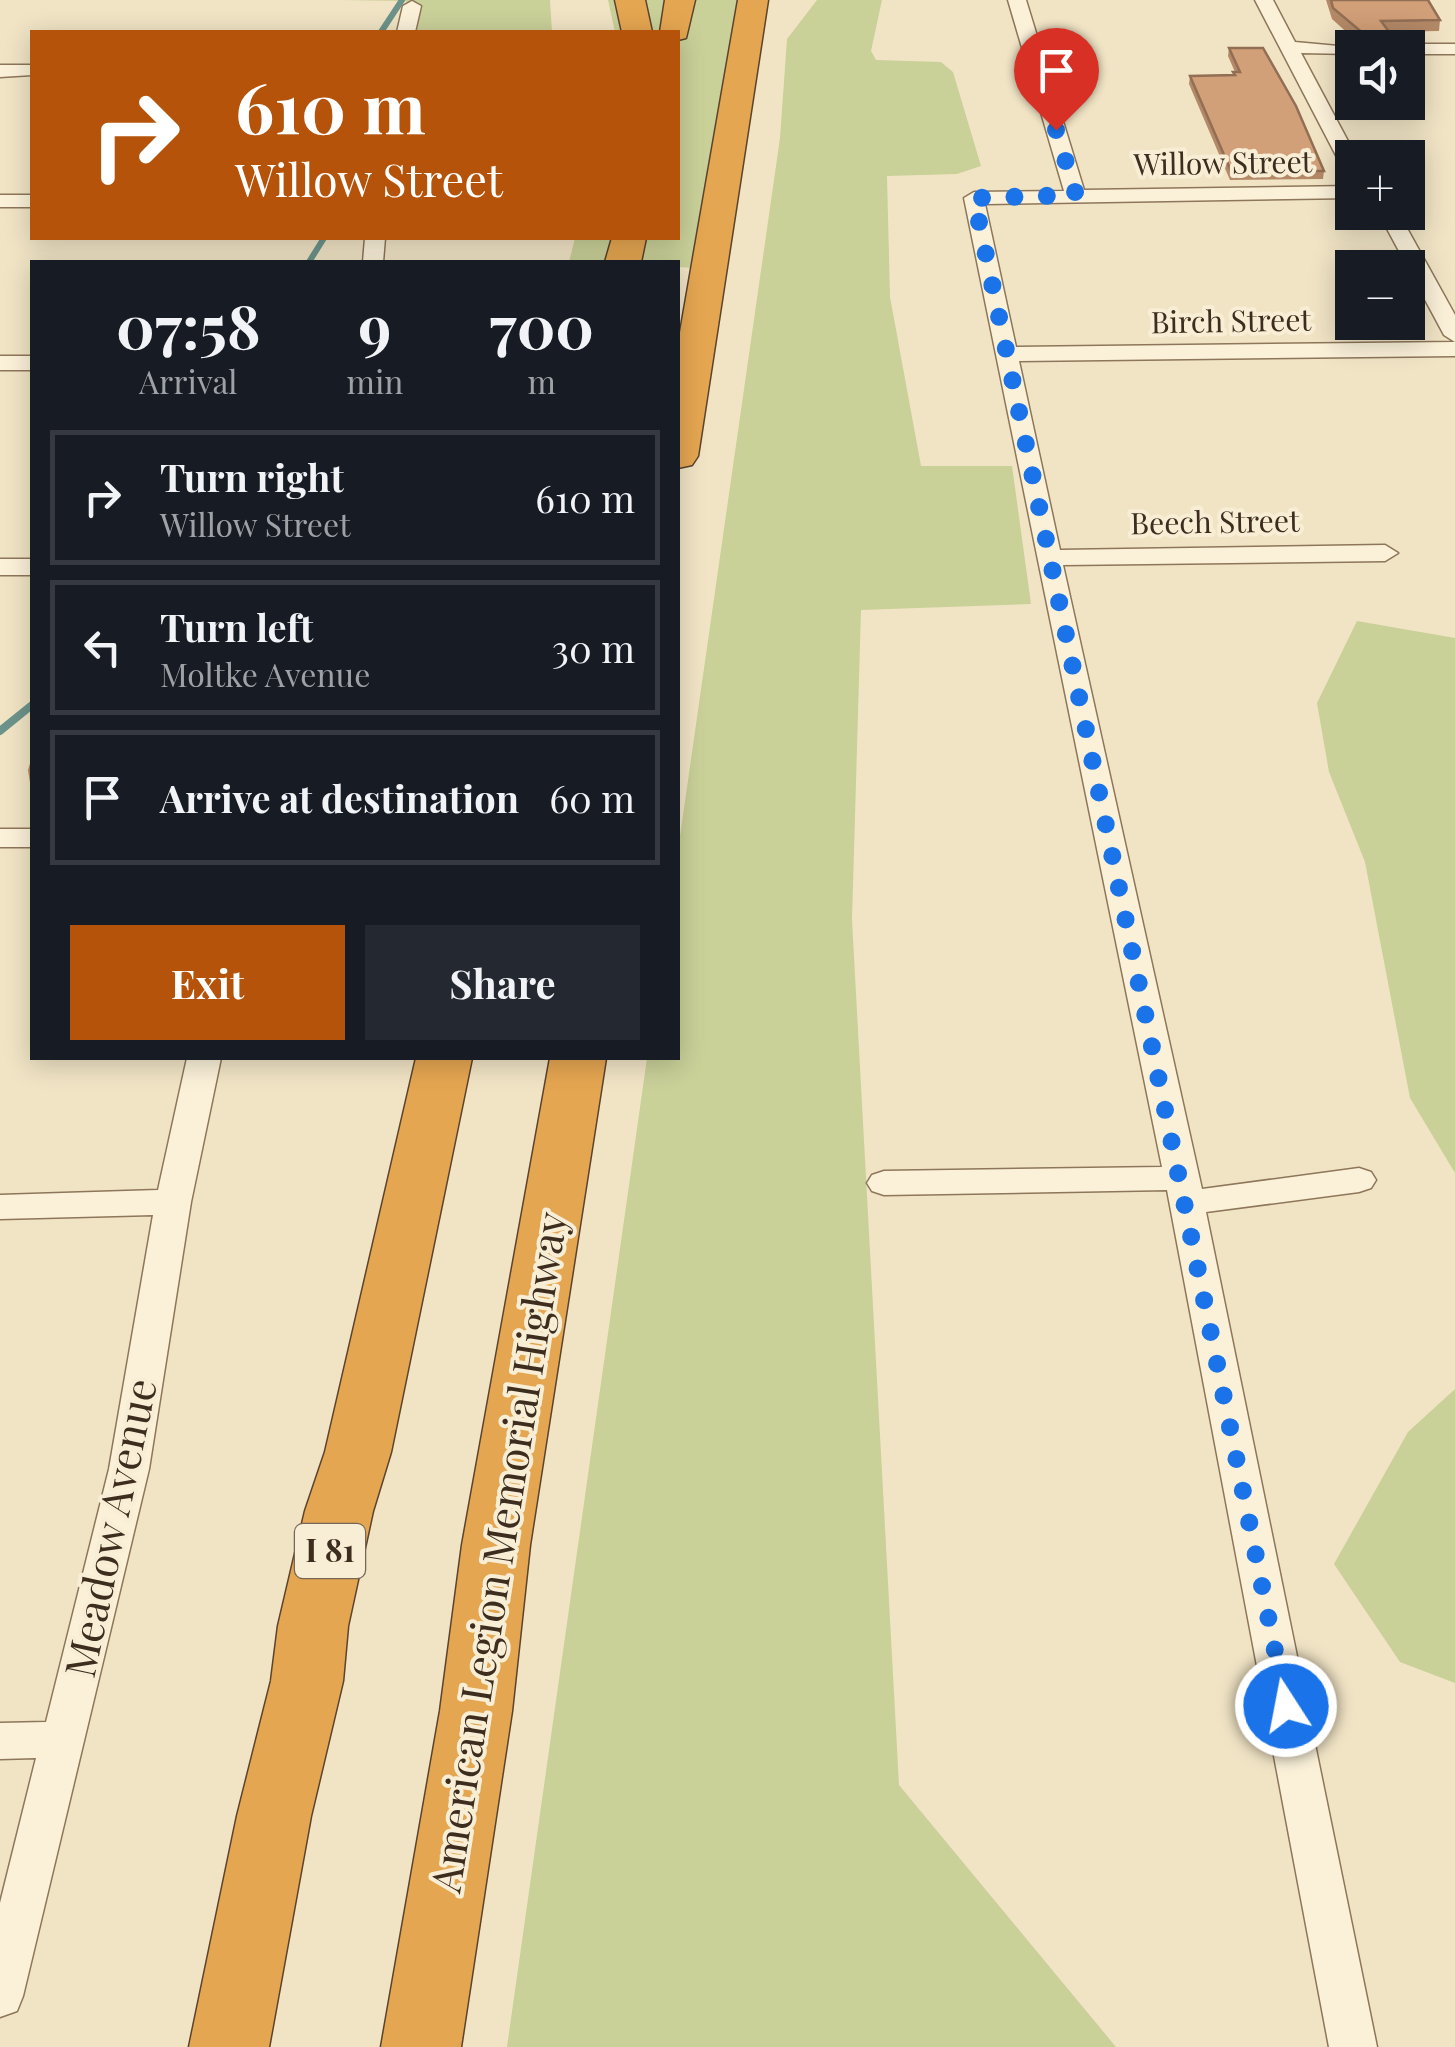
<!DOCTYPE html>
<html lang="en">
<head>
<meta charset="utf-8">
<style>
  :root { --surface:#171b24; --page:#242831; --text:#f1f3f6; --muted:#9ea1a6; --line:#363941; --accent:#b45309 }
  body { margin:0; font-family:"Playfair Display",serif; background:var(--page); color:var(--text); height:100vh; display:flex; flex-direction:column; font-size:38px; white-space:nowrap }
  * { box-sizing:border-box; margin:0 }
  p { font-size:32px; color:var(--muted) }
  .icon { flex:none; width:55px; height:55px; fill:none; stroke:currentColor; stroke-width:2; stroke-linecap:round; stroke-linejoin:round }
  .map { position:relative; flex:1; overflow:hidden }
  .side { position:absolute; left:30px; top:260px; width:650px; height:800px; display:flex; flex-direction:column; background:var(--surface); border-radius:0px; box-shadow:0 5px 25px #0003 }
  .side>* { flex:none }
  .top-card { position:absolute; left:30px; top:30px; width:650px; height:210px; border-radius:0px; box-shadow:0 5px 25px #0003; background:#b45309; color:#fff; overflow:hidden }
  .tools { position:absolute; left:1335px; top:30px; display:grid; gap:20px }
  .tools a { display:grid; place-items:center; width:90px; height:90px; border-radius:0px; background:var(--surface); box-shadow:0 5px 25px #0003; font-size:50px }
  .pin { position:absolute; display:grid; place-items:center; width:85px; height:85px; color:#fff; margin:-102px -42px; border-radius:50% 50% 50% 0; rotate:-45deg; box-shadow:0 0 10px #0007 }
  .pin .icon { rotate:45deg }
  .me { position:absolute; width:110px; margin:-55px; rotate:349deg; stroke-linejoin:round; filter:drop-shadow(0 0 8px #0008) }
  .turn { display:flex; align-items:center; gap:35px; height:210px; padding:0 40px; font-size:45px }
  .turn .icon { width:130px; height:130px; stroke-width:2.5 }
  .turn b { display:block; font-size:70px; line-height:85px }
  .eta { display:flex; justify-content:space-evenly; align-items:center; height:170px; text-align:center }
  .eta b { font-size:60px; font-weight:700; line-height:70px }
  .cta { display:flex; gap:20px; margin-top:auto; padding:20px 40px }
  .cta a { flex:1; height:115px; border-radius:0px; background:var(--accent); color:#fff; font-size:40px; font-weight:700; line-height:115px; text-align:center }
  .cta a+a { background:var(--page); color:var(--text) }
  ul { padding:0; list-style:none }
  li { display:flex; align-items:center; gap:30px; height:135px; margin:0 20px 15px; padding:0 20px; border:5px solid var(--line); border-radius:0px }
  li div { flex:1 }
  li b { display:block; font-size:38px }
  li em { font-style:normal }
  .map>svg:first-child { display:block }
  .green { fill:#c9d098 }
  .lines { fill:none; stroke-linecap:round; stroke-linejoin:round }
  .stream-far1 { stroke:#6c938a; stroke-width:6 }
  .stream { stroke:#6c938a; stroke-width:8 }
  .street-casing { stroke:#8d7659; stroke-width:3 }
  .highway-casing { stroke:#5b432e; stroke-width:3 }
  .street { fill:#fbf1d9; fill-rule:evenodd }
  .highway { fill:#e5a651; fill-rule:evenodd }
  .wall { fill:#b48967 }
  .building { fill:#d19f78; stroke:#926f54; stroke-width:2.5 }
  .route { stroke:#1a73e8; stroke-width:18; stroke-dasharray:0 32.4 }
  .labels { text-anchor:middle; stroke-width:8; stroke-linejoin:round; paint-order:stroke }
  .far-street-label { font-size:30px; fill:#3d2d1e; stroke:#f8eed5 }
  .shield { fill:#f8eed5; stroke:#756755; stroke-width:2.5 }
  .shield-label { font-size:32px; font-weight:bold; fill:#3d2d1e }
  .near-street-label { font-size:42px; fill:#3d2d1e; stroke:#f8eed5 }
</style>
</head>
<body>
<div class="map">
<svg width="1455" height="2047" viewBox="0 0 1455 2047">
  <rect width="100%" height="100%" fill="#f1e4c5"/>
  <path class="green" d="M 339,0 L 550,0 L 552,32 L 401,32 L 406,1 Z
    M 608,0 L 738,0 L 694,268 L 678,267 L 678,262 L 569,262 L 575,238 L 678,238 L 678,32 L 615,32 Z
    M 817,0 L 882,0 L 871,51 L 876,60 L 941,62 L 953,72 L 981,166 L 957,174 L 887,176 L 890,297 L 921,466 L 1012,466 L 1031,604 L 861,610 L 852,920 L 899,1785 L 1116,2047 L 507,2047 L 647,1058 L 678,1058 L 678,850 L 780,138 L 787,39 Z
    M 1357,621 L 1455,638 L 1455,1173 L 1410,1098 L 1365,862 L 1329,772 L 1317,703 Z
    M 1455,1389 L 1455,1683 L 1400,1662 L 1334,1564 L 1408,1432 Z"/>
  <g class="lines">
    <path class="stream-far1" d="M 381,32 L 402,0
      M 309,262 L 324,238"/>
    <path class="stream" d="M 0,731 L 32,705"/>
    <g class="street-casing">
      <path id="street" d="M 1008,0 L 1026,0 L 1084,190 L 1352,186 L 1352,198 L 985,204 L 1016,347 L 1455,342 L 1455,356 L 1019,361 L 1060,550 L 1385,545 L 1398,553 L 1385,561 L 1063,565 L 1202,1189 L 1359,1168 L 1371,1172 L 1376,1180 L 1371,1188 L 1359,1192 L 1206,1212 L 1377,2047 L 1329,2047 L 1167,1190 L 884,1195 L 872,1191 L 867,1183 L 872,1175 L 884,1171 L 1162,1167 L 964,198 L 974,192 L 1064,191 Z
        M 1255,0 L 1273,0 L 1295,42 L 1360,48 L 1352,48 L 1352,54 L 1301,53 L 1357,158 L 1352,158 L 1352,173 L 1342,167 Z
        M 412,1 L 421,6 L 415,32 L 397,32 L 403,6 Z
        M 1408,44 L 1455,44 L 1455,54 L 1408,54 L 1408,48 L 1400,48 Z
        M 0,65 L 32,65 L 32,75 L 0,77 Z
        M 0,195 L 32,195 L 32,207 L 0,207 Z
        M 1378,212 L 1398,212 L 1455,315 L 1455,342 L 1444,335 Z
        M 365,238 L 385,238 L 383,262 L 363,262 Z
        M 0,356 L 32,356 L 32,370 L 0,370 Z
        M 0,559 L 32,559 L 32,575 L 0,575 Z
        M 0,829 L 32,829 L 32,847 L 0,847 Z
        M 187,1058 L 221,1058 L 191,1202 L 149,1469 L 23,1996 L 17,2011 L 0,2017 L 0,1903 L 36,1758 L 0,1759 L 0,1723 L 46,1722 L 109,1469 L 153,1215 L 0,1219 L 0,1195 L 158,1190 Z"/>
    </g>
    <g class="highway-casing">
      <path id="highway" d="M 615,0 L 645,0 L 652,32 L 622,32 Z
        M 665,0 L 695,0 L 686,38 L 678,40 L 678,32 L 660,32 Z
        M 738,0 L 768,0 L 698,456 L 692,465 L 678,468 L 678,344 Z
        M 612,238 L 646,238 L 641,262 L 605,262 Z
        M 416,1058 L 472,1058 L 391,1452 L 373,1511 L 348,1626 L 343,1681 L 311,1816 L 269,2047 L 189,2047 L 237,1816 L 271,1681 L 278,1626 L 305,1511 L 325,1452 Z
        M 550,1058 L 606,1058 L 530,1545 L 512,1711 L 461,2047 L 381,2047 L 440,1711 L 462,1545 Z"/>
    </g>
    <use href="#street" class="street"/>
    <use href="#highway" class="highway"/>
  </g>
  <path class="wall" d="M 1326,0 L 1428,0 L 1440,20 L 1439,31 L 1389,32 L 1401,48 L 1364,48 L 1332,19 Z
    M 1229,48 L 1324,171 L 1323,179 L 1230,180 L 1189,84 L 1190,76 L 1233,75 L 1233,72 L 1235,72 L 1228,56 Z
    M 1408,57 L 1413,65 L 1411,76 L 1408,76 Z
    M 32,757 L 32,795 L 28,770 Z"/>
  <path class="building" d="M 1331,0 L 1428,0 L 1440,20 L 1381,21 L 1401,48 L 1371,48 L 1364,34 L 1333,8 Z
    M 1229,48 L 1263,48 L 1296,106 L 1324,171 L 1231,171 L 1190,76 L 1235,75 L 1233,72 L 1240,72 Z"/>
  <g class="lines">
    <path class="route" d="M 1056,130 L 1076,195 L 974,198 C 1080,700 1186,1203 1286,1706"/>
  </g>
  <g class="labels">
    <g class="far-street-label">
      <text transform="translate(1223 164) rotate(-1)" y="10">Willow Street</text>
      <text transform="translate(1231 322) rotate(-1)" y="10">Birch Street</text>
      <text transform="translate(1215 523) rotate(-1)" y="10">Beech Street</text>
    </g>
    <rect class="shield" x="295" y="1524" width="70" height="54" rx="8"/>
    <g class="shield-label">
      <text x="330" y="1562">I 81</text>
    </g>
    <g class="near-street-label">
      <text transform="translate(111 1528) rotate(-78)" y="15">Meadow Avenue</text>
      <text transform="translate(499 1552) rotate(-81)" y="15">American Legion Memorial Highway</text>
    </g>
  </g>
</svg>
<div class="tools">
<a><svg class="icon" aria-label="sound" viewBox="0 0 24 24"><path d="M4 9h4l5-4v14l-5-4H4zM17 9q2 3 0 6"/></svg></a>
<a>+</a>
<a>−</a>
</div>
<div class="pin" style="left:1056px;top:130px;background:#d93025"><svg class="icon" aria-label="arrive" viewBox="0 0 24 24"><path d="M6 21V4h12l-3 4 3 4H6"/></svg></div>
<svg class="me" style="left:1286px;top:1706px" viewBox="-20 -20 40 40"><circle r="17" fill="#1a73e8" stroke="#fff" stroke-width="3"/><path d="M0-11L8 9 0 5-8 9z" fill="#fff"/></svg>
<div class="top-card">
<div class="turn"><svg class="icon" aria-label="right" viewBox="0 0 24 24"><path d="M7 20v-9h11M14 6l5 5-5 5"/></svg><div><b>610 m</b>Willow Street</div></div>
</div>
<section class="side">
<div class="eta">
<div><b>07:58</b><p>Arrival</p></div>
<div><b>9</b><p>min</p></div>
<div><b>700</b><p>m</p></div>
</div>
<ul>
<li><svg class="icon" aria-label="right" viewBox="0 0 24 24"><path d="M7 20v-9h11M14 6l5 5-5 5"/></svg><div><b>Turn right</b><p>Willow Street</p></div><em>610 m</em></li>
<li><svg class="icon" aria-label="left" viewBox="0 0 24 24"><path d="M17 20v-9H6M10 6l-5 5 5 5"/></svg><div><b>Turn left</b><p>Moltke Avenue</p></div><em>30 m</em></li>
<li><svg class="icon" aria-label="arrive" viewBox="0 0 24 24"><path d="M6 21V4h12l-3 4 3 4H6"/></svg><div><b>Arrive at destination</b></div><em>60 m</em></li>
</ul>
<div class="cta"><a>Exit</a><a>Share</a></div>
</section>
</div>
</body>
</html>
